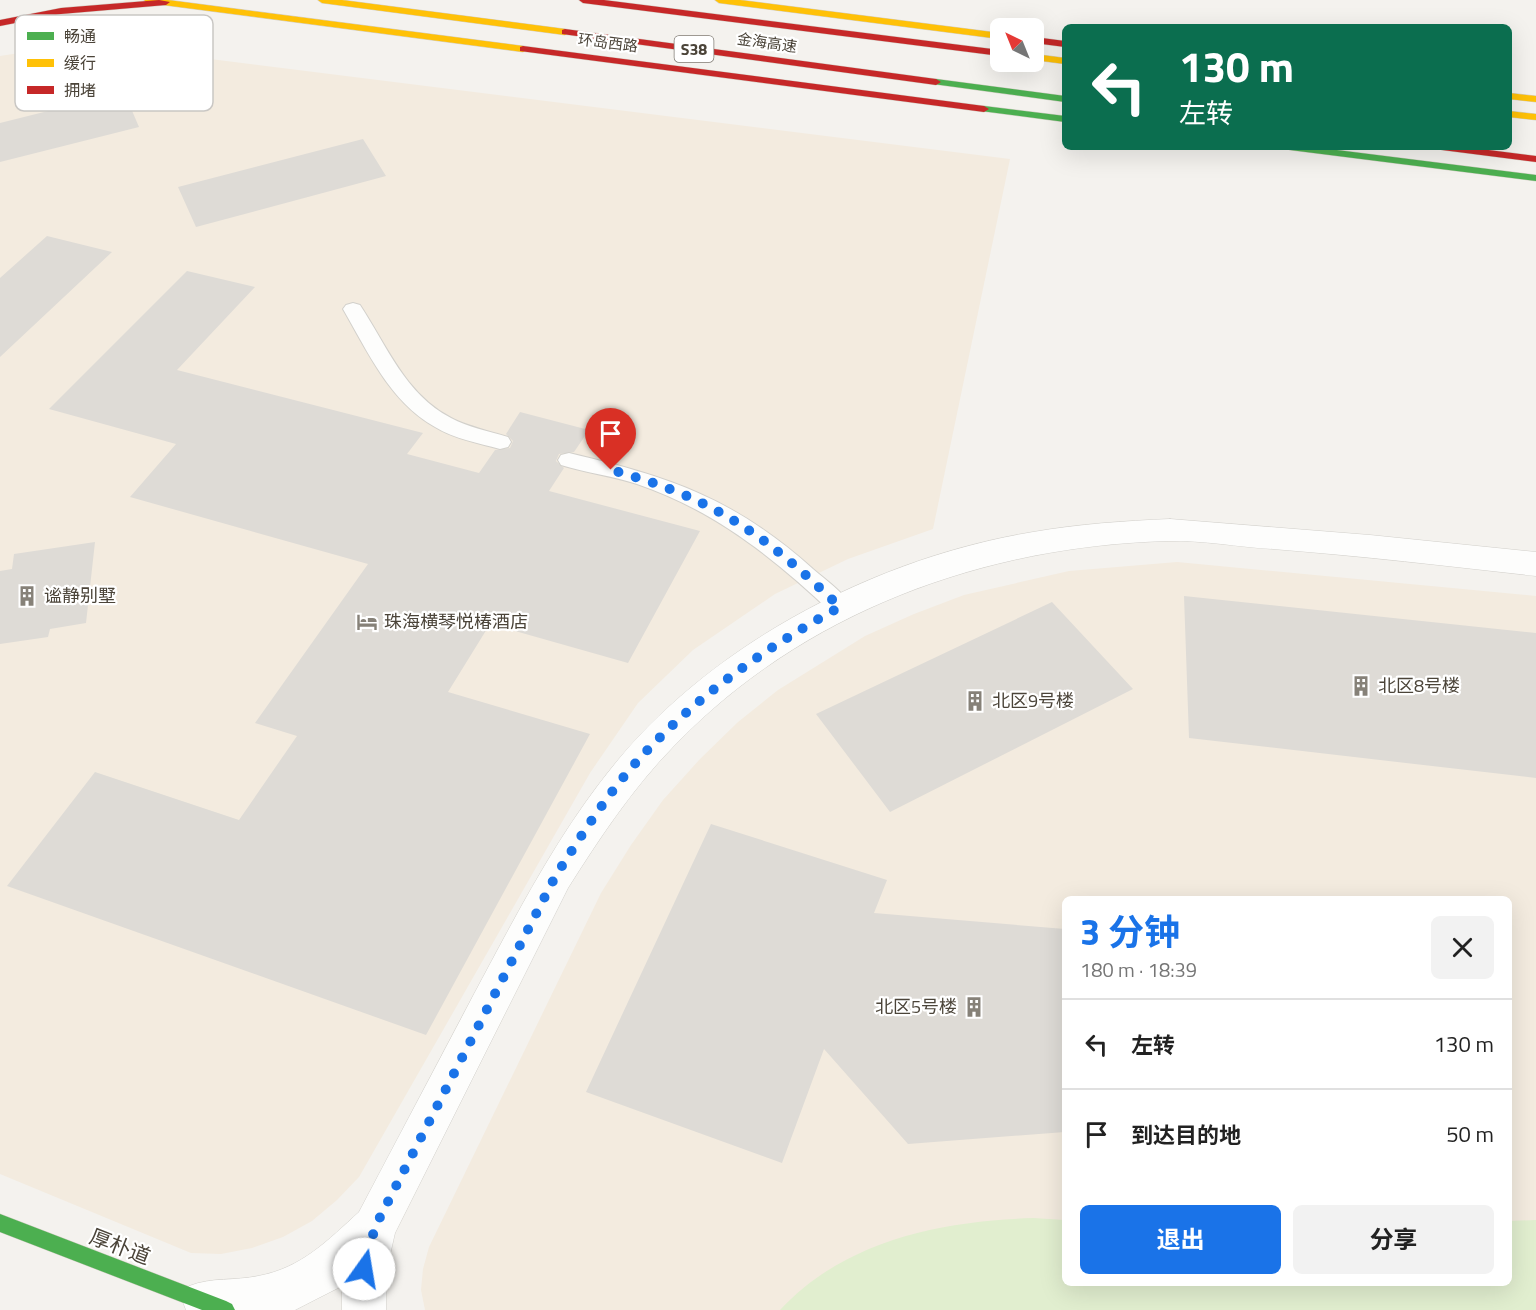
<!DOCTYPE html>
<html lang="zh">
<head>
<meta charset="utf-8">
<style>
  :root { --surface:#fff; --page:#f2f2f2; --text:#222; --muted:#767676; --line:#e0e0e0; --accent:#1a73e8 }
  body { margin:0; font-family:"Titillium Web","Noto Sans SC",sans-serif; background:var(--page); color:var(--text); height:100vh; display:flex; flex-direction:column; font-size:22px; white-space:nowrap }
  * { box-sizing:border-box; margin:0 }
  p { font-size:20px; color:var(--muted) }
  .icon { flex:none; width:33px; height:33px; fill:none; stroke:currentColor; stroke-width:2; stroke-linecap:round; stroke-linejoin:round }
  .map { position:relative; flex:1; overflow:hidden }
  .sheet { position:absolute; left:1062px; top:896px; width:450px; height:390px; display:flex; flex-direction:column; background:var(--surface); border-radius:9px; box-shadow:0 6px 24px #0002 }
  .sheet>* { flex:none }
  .hud { position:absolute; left:1062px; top:24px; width:450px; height:126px; border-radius:9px; box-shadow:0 6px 24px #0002; background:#0b6e4f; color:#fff; overflow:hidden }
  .needle { width:39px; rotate:317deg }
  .tools { position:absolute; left:990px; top:18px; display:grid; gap:12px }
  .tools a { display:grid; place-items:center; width:54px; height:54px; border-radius:9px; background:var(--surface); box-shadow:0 6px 24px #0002; font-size:30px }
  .pin { position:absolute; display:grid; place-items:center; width:51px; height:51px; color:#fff; margin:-62px -26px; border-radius:50% 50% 50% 0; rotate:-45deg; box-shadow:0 0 6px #0007 }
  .pin .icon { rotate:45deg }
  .me { position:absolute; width:66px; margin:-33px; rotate:13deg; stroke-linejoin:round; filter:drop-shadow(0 0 4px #0008) }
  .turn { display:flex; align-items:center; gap:21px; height:126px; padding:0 18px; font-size:27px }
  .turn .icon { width:78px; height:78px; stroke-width:2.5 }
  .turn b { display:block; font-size:42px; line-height:51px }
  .round { display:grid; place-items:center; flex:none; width:63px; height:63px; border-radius:9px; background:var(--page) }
  .summary { display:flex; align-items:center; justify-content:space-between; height:102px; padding:0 18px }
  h1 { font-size:36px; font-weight:700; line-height:45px; color:var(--accent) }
  .primary-button { display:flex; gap:12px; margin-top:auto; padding:12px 18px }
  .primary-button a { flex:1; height:69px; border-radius:9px; background:var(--accent); color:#fff; font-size:24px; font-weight:700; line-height:69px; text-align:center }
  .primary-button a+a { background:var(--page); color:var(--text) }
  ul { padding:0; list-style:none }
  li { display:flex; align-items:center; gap:18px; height:90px; padding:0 18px; border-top:2px solid var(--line) }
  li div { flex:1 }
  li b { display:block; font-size:22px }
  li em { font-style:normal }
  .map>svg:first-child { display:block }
  .commercial { fill:#f3ebdf; fill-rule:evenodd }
  .green { fill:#e1eecf }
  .building { fill:#dedbd6 }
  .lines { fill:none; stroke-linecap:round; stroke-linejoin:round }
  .lane-casing { stroke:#d2d0cb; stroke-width:2 }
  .street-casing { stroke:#d2d0cb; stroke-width:1 }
  .fast-casing { stroke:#d3cfc5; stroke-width:1 }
  .slow-casing { stroke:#d3cfc5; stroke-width:1 }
  .jam-casing { stroke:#d3cfc5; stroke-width:1 }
  .lane { fill:#fdfdfc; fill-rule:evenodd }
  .street { fill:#fdfdfc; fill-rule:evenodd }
  .fast { fill:#4caf50; fill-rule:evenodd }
  .slow { fill:#ffc107; fill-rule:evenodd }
  .jam { fill:#c62828; fill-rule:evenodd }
  .route { stroke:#1a73e8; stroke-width:10; stroke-dasharray:0 18 }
  .labels { text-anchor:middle; stroke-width:4.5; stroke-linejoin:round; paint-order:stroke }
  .far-street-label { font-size:15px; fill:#4b4439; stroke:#fff }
  .shield { fill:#fff; stroke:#817c74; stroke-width:1.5 }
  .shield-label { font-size:16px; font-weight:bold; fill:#4b4439 }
  .poi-label { font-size:18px; fill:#4b4439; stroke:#fff; text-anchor:start }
  .near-street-label { font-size:21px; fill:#4b4439; stroke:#fff }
  .key { fill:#fff; stroke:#c9c7c4; stroke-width:1.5 }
  .key-label { font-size:16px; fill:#4b4439 }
</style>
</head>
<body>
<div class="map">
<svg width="1536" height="1310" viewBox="0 0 1536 1310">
  <rect width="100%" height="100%" fill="#f4f2ee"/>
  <path class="commercial" d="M 83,43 L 1010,159 L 933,529 L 848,559 L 775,594 L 693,650 L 638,703 L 590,773 L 359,1177 L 337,1200 L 312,1221 L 283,1237 L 252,1248 L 221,1254 L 191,1253 L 0,1174 L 0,56 Z
    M 1177,562 L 1536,596 L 1536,1310 L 425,1310 L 421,1290 L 423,1269 L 429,1247 L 601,893 L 631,845 L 663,800 L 700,759 L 738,722 L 778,690 L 865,636 L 914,614 L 964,595 L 1069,571 ZM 1065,898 L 1509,898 L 1509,1282 L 1065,1282 Z"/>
  <path class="green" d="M 1033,1218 L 1065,1220 L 1065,1282 L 1509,1282 L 1509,1221 L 1536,1220 L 1536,1310 L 780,1310 C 845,1240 941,1221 1033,1218 Z"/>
  <path class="building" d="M 124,92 L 139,127 L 0,162 L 0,123 Z
    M 363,139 L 386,176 L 196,227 L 178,187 Z
    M 47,236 L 112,252 L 0,357 L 0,278 Z
    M 187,271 L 255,287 L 177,370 L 423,433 L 407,454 L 479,473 L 495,450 L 510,448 L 513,441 L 506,434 L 520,412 L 589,430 L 574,452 L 559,454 L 556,461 L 564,468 L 549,491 L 700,531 L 628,663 L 490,624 L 448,692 L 590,734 L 426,1035 L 7,886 L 95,772 L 239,820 L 297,736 L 255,723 L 368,564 L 130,497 L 176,444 L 49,409 Z
    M 95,542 L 86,623 L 50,629 L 48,637 L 0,644 L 0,571 L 12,569 L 14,554 Z
    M 1184,596 L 1536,633 L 1536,778 L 1189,738 Z
    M 1052,602 L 1133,689 L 890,812 L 816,714 Z
    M 711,824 L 887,880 L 874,913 L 1065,929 L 1065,1132 L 908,1144 L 824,1049 L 782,1163 L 586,1092 Z"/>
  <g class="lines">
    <g class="lane-casing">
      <path id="lane" d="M 353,303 L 360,305 C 387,346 405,394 451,418 C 468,427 488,431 508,437 L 511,442 L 508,447 L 500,449 C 478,443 455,439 435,427 C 390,402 368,352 343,309 L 346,305 Z
        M 569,453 C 670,477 734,498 813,569 C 826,580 843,592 852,607 L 848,613 L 840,616 L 832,613 C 774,558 714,510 637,484 C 613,476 587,473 561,465 L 558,460 L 561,455 Z"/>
    </g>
    <g class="street-casing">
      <path id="street" d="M 1170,519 L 1370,535 L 1536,552 L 1536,576 C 1448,566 1361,556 1273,549 C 1238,547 1203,540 1168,541 C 984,546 802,612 673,747 C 632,789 599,839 568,888 L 395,1233 L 387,1268 L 386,1310 L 342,1310 L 342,1286 L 295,1310 L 186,1310 L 183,1302 L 189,1286 C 212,1277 235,1281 258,1276 C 302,1268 328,1240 359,1212 C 397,1139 436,1067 474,994 C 518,912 559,831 618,760 C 718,640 880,557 1033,532 C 1079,524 1124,521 1170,519 Z"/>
    </g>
    <g class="fast-casing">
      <path id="fast" d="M 936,79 L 1065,96 L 1065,102 L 933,84 L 933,80 Z
        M 984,106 L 1065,116 L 1065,122 L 981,111 L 981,107 Z
        M 1285,147 L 1313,147 L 1536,175 L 1536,181 L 1290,150 Z
        M 0,1214 L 226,1301 L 232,1304 L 235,1310 L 202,1310 L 0,1232 Z"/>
    </g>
    <g class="slow-casing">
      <path id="slow" d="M 144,0 L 168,0 L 523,46 L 528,49 L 523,52 L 148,3 Z
        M 318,0 L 342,0 L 565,29 L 569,32 L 565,35 L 322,3 Z
        M 715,0 L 740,0 L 1000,33 L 1000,39 L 719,3 Z
        M 1034,54 L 1065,58 L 1065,64 L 1034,60 Z
        M 1509,93 L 1536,96 L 1536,102 L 1509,99 Z
        M 1509,111 L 1536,114 L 1536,120 L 1509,117 Z"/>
    </g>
    <g class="jam-casing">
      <path id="jam" d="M 159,0 L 170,2 L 166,5 L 61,14 L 0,26 L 0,20 L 61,8 Z
        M 579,0 L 604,0 L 1000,50 L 1000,56 L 583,3 Z
        M 565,29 L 936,79 L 941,82 L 936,85 L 562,34 L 562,30 Z
        M 1034,37 L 1065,41 L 1065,47 L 1034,43 Z
        M 523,46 L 984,106 L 989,109 L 984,112 L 520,51 L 520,47 Z
        M 1437,147 L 1465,147 L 1536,156 L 1536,162 L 1442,150 Z"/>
    </g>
    <use href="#lane" class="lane"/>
    <use href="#street" class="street"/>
    <use href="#fast" class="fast"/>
    <use href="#slow" class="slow"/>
    <use href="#jam" class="jam"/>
  </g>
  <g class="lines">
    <path class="route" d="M 364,1269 L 375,1227 L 555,877 C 576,844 597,810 622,779 C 682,706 758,652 840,607 C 764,534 714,498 611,470"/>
  </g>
  <defs>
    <g id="building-bare" transform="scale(1.62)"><path d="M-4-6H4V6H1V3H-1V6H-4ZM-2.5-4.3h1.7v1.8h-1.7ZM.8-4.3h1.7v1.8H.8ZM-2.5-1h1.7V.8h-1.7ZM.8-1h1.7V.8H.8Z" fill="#868178" stroke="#fff" stroke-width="2.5" paint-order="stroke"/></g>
    <g id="hotel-bare" transform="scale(1.62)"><path d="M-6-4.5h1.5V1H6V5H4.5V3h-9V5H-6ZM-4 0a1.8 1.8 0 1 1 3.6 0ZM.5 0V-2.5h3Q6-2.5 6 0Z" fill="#868178" stroke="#fff" stroke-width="2.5" paint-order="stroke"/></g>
  </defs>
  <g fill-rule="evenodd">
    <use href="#building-bare" x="27" y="596"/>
    <use href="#hotel-bare" x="367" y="622"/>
    <use href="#building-bare" x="1361" y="686"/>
    <use href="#building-bare" x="975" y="701"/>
    <use href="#building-bare" x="974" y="1007"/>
  </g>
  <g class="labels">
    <g class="far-street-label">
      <text transform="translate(608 43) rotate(7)" y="5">环岛西路</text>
      <text transform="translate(767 43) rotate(8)" y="5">金海高速</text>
    </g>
    <rect class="shield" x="674.5" y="36" width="39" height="26" rx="4.5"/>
    <g class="shield-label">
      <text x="694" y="55">S38</text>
    </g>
    <g class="poi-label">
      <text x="44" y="602">谧静别墅</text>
      <text x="384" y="628">珠海横琴悦椿酒店</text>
      <text x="1378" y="692">北区8号楼</text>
      <text x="992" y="707">北区9号楼</text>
      <text x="957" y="1013" text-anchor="end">北区5号楼</text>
    </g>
    <g class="near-street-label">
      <text transform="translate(120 1247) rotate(21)" y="7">厚朴道</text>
    </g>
  </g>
  <rect x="15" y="15" width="198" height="96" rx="9" class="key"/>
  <rect x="27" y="32" width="27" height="8" fill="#4caf50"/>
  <rect x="27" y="59" width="27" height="8" fill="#ffc107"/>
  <rect x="27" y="86" width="27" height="8" fill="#c62828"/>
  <g class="key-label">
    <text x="64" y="42">畅通</text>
    <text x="64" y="69">缓行</text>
    <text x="64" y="96">拥堵</text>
  </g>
</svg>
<div class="tools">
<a><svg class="needle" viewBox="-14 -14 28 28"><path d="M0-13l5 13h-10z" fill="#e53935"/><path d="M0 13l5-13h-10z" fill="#767676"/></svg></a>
</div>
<div class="pin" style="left:611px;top:470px;background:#d93025"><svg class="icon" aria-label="arrive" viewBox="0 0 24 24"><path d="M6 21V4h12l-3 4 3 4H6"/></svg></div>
<svg class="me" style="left:364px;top:1269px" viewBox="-20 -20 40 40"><circle r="19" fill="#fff"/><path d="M0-13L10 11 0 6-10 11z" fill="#1a73e8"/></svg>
<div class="hud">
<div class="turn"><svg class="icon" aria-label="left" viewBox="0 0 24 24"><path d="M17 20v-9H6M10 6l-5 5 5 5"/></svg><div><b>130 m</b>左转</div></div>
</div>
<section class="sheet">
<div class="summary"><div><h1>3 分钟</h1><p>180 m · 18:39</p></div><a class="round"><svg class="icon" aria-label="close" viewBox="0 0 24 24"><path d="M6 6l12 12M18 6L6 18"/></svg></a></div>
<ul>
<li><svg class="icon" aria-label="left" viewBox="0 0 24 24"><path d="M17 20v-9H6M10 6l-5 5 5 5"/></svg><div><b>左转</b></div><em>130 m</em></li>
<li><svg class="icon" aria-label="arrive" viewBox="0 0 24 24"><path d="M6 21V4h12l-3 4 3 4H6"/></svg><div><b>到达目的地</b></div><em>50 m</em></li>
</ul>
<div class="primary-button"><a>退出</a><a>分享</a></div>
</section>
</div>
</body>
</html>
